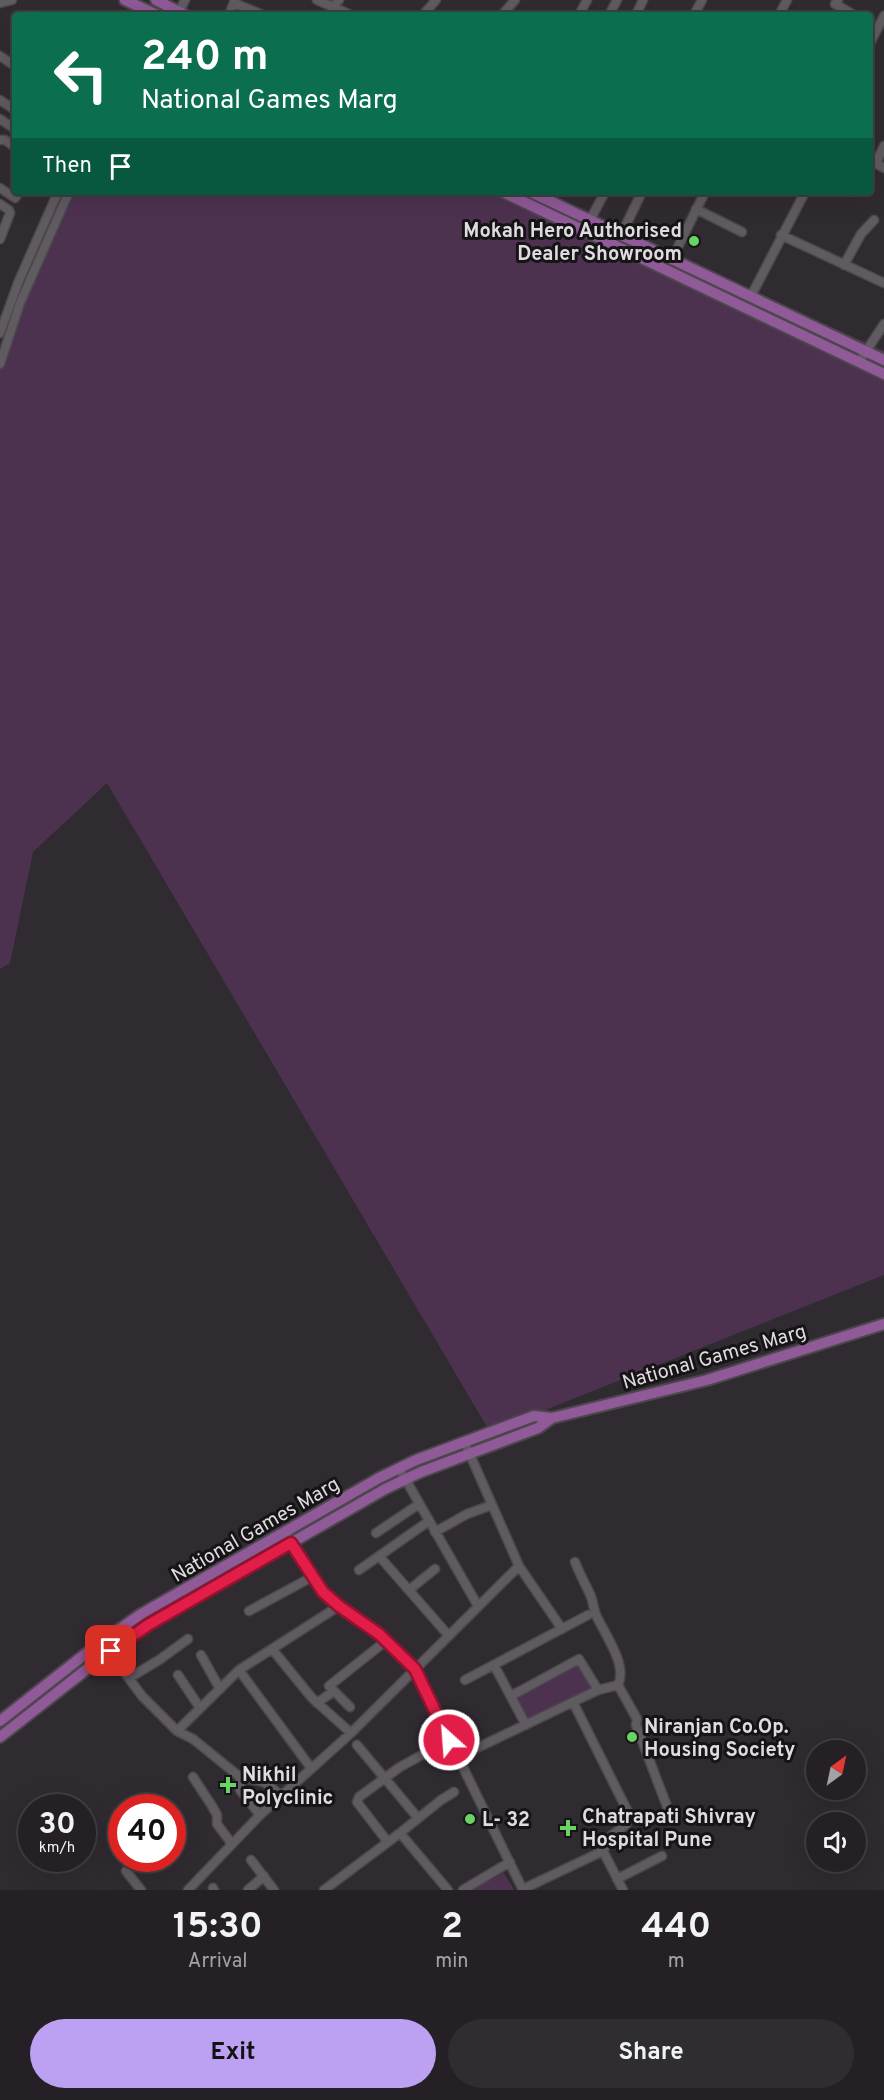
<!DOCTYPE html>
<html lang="en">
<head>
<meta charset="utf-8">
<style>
  :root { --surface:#242025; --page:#302d32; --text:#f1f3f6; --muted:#a3a3a7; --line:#413e42; --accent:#bca0f2 }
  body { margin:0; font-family:Overpass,sans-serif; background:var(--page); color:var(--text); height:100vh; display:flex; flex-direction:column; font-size:22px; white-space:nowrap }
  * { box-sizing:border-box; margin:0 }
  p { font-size:20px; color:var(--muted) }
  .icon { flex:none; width:33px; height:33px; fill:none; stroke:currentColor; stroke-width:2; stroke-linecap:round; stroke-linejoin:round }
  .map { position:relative; height:1890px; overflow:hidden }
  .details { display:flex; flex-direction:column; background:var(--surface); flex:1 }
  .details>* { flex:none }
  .top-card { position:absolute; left:12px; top:12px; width:861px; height:183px; border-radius:6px; box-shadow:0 6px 24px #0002,0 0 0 2px var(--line); background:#0b6e4f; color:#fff; overflow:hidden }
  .needle { width:39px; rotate:33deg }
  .fabs { position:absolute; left:806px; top:1740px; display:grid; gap:12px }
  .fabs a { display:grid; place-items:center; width:60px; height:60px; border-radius:50%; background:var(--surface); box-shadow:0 6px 24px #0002,0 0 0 2px var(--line); font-size:30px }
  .speed { position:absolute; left:18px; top:1794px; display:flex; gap:12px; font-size:30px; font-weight:700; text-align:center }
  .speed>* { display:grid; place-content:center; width:78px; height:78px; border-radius:50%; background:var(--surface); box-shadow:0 6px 24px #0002,0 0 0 2px var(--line); line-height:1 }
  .speed small { font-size:15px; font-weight:400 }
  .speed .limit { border:9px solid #d22; background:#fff; color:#111 }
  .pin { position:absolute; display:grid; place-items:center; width:51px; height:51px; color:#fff; margin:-26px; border-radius:12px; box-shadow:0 3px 9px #0006 }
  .me { position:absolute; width:66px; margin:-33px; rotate:334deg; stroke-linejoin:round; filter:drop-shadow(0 0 4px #0008) }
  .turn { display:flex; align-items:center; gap:21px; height:126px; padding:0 30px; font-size:27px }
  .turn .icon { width:78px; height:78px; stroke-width:2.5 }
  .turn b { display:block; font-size:42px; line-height:51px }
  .then { display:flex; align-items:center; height:57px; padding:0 30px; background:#0003; gap:12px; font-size:22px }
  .eta { display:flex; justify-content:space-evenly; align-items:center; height:102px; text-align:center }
  .eta b { font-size:36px; font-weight:700; line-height:42px }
  .button { display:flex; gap:12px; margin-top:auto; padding:12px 30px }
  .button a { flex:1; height:69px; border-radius:36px; background:var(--accent); color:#111; font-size:24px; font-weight:700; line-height:69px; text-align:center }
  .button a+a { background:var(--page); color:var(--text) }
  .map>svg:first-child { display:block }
  .green { fill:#4d3250 }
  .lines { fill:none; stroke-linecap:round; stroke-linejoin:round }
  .minor-casing { stroke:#4c474c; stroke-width:11 }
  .major-casing { stroke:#4c474c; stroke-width:14 }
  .minor { stroke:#605a61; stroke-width:8 }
  .major { stroke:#905998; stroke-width:10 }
  .route-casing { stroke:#92132f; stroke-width:15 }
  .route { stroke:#e11d48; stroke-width:10 }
  .poi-dot { fill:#69d464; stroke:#171417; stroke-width:2 }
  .labels { text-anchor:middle; stroke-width:6; stroke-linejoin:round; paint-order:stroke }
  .poi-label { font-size:20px; font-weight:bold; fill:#dfdbdf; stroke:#171417; text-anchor:start }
  .street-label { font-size:20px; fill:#dfdbdf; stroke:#171417 }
</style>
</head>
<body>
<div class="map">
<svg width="884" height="1890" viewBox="0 0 884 1890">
  <rect width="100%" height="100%" fill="#302b31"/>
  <path class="green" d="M 61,192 L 531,192 L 884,351 L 884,1275 L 490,1432 L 107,783 L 33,852 L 10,963 L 0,969 L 0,352 Z
    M 579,1659 L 598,1690 L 526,1725 L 511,1696 Z
    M 504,1873 L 514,1890 L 471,1890 Z"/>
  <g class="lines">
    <g class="minor-casing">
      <path id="minor" d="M 317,0 L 351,15
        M 838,0 L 835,4 L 854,15
        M 0,3 L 12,0
        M 234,3 L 263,15
        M 333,7 L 339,0
        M 179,12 L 185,0
        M 229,15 L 235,0
        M 423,15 L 436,0
        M 502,15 L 515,0
        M 579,15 L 587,0
        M 609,15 L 617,0
        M 636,15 L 643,0
        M 694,15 L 702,0
        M 779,15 L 787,0
        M 870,43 L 884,16
        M 0,56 L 15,66
        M 0,100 L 15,110
        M 0,119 L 15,129
        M 0,140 L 5,140 L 15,147
        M 870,160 L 884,168
        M 876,163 L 884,146
        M 0,188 L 15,198 L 19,192
        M 0,204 L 9,210 L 10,213 L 0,239
        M 696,209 L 742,232
        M 590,220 L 605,192
        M 621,235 L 642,192
        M 781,235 L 884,283
        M 672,259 L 705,192
        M 844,265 L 861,234 L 874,220
        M 751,296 L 805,192
        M 0,333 L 18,283 L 58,192
        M 859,362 L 884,324
        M 0,364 L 20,303 L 69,192
        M 399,1468 L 478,1606
        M 429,1521 L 379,1556 L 449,1636
        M 285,1532 L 323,1592 L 339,1606 L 379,1634 L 415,1669 L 523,1890
        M 435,1532 L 467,1514 L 492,1505
        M 376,1533 L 419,1504
        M 575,1562 C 579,1572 584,1582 589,1592 C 593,1599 593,1607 596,1615 C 604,1633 628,1665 618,1685 L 637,1719 L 636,1725 L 668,1809
        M 519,1566 L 562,1629
        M 359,1570 L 379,1556
        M 409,1590 L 435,1569
        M 249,1611 L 312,1577
        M 107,1649 L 142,1696 L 177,1731 L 239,1670 L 339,1606
        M 272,1649 L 312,1698 L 351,1733
        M 201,1655 L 220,1689
        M 494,1665 L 526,1725
        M 239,1670 L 311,1768
        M 178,1675 L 200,1708
        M 129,1678 L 159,1660 L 188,1639
        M 465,1680 L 588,1615
        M 511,1696 L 579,1659 L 598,1690
        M 573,1702 L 630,1816 L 626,1825 L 612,1835 L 603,1851
        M 317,1703 L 334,1691
        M 350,1707 L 329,1686 L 387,1640
        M 177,1731 L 193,1739 L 240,1777 L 264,1782 L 282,1796
        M 357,1745 L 418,1818
        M 458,1757 L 598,1690 L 618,1685
        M 193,1777 L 212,1806 L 217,1815 L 217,1824 L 232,1844
        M 240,1777 L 240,1790 L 260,1815
        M 400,1833 L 441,1800 L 454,1792
        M 387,1841 L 357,1802 L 359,1797 L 400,1767 L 449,1740
        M 603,1851 L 623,1890
        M 251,1860 L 274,1890
        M 126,1871 L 141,1890
        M 617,1879 L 662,1856
        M 213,1888 L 214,1890
        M 523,1889 L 603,1851
        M 188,1890 L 260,1815 L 351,1733 L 519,1566 L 464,1441
        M 248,1890 L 264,1876
        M 324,1890 L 400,1833 L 448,1890
        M 463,1890 L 510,1862"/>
    </g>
    <g class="major-casing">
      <path id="major" d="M 125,0 L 157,15
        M 156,0 L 185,15
        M 503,192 L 884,374
        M 531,192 L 884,360
        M 0,1721 L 93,1648 L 141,1614 L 379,1478 L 416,1460 L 534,1416 L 552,1418 L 707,1380 L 884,1324
        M 0,1737 L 101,1658 L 148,1625 L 385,1489 L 421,1472 L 538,1428 L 552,1418"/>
    </g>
    <use href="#minor" class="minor"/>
    <use href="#major" class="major"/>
  </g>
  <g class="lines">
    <g class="route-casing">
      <path id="route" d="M 111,1651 L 148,1625 L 291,1543 L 323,1592 L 339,1606 L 379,1634 L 415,1669 L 449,1740"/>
    </g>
    <use href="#route" class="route"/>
  </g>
  <g class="poi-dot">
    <circle cx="694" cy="241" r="6"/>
    <circle cx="632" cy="1737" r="6"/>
    <path d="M225 1776h6v6h6v6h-6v6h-6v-6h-6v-6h6z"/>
    <circle cx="470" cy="1819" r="6"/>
    <path d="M565 1819h6v6h6v6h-6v6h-6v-6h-6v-6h6z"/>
  </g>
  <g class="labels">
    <g class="poi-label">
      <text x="682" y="237" text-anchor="end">Mokah Hero Authorised<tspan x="682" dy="23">Dealer Showroom</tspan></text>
      <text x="644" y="1733">Niranjan Co.Op.<tspan x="644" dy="23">Housing Society</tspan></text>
      <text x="242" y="1781">Nikhil<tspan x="242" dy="23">Polyclinic</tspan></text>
      <text x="582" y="1823">Chatrapati Shivray<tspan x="582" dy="23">Hospital Pune</tspan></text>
      <text x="482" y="1826">L- 32</text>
    </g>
    <g class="street-label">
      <text transform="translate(714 1356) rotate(-16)" y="7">National Games Marg</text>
      <text transform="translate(255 1529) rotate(-30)" y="7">National Games Marg</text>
    </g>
  </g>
</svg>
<div class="fabs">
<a><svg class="needle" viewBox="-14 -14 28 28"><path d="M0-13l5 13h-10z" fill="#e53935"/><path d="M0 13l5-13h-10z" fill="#a3a3a7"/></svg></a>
<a><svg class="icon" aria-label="sound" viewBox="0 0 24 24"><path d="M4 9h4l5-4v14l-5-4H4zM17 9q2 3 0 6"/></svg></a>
</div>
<div class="speed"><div>30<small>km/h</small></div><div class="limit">40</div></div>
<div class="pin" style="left:111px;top:1651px;background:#d93025"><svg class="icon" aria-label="arrive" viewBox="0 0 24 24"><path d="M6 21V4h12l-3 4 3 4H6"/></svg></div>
<svg class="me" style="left:449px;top:1740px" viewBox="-20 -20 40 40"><circle r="17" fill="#e11d48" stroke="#fff" stroke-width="3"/><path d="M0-11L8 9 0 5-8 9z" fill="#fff"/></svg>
<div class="top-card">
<div class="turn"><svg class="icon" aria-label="left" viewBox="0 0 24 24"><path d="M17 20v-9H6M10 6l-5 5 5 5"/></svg><div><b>240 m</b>National Games Marg</div></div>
<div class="then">Then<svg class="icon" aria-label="arrive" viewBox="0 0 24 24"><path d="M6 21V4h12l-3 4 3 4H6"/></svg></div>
</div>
</div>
<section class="details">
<div class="eta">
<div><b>15:30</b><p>Arrival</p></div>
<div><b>2</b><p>min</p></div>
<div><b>440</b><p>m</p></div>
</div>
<div class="button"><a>Exit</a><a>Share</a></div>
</section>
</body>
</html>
